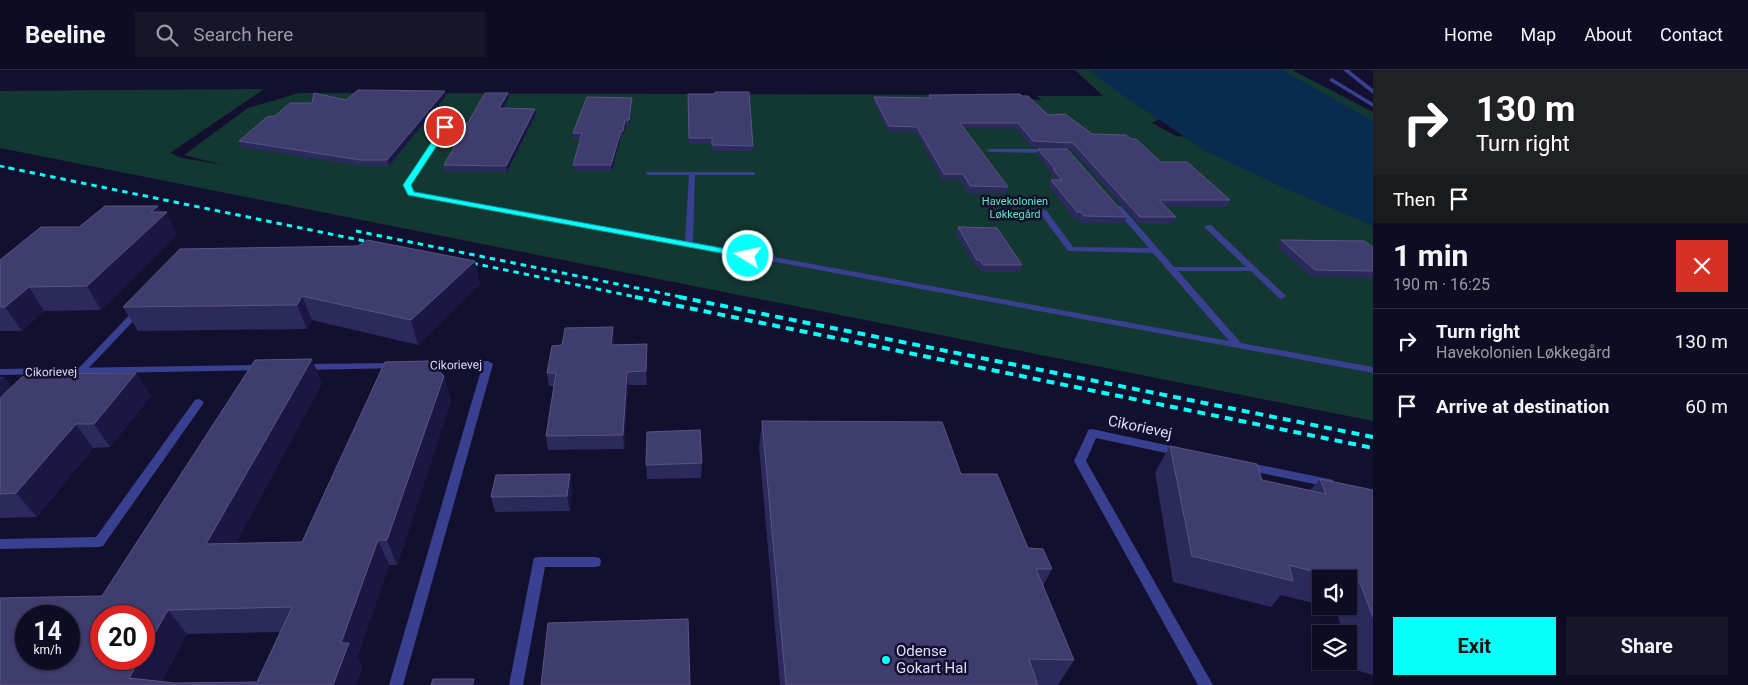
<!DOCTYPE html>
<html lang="en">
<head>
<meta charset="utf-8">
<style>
  :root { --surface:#0e0c22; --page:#17152a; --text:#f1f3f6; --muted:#9b9ba5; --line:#2e2c40; --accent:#09fff9 }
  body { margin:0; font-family:Roboto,sans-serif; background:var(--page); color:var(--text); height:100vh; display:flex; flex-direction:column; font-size:19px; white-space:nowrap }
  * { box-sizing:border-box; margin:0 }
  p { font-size:16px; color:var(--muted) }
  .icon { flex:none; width:28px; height:28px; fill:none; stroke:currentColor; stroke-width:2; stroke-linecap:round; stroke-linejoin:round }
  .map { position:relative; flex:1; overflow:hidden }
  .panel { display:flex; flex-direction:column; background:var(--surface); width:375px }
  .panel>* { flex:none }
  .top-card { background:#202124; color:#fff; overflow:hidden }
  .fabs { position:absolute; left:1312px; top:500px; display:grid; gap:10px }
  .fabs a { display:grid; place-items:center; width:45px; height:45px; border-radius:0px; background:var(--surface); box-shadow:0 1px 4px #0004,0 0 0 1px var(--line); font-size:25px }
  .speed { position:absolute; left:15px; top:535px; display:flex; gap:10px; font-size:25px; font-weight:700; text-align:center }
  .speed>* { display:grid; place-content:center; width:65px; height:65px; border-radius:50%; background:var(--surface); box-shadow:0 1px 4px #0004,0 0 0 1px var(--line); line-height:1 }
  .speed small { font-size:12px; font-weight:400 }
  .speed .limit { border:8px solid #d22; background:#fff; color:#111 }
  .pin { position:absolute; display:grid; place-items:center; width:42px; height:42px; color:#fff; margin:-21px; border:2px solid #fff; border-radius:50%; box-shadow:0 1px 5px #0007 }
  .me { position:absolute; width:55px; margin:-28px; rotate:280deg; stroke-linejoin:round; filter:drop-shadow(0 0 4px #0008) }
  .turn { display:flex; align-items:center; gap:18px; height:105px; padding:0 20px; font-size:22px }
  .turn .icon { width:65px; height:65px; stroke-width:2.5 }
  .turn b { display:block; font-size:35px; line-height:42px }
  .then { display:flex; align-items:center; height:48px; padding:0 20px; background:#0003; gap:10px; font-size:19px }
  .round { display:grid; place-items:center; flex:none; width:52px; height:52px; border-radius:0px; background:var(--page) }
  .headline { display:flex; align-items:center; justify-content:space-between; height:85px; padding:0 20px }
  h1 { font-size:30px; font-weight:700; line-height:38px }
  .button { display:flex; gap:10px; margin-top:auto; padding:10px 20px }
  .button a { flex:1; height:58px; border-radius:0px; background:var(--accent); color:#111; font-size:20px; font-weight:700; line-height:58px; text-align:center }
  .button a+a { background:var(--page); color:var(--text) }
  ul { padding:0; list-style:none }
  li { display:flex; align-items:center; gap:15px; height:65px; padding:0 20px; border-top:1px solid var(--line) }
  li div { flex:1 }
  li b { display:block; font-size:19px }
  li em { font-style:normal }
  header { display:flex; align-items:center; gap:30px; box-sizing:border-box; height:70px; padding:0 25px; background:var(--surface); border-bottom:1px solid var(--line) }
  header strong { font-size:24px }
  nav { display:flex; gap:28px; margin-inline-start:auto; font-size:18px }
  .search { width:350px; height:45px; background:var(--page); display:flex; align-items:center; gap:12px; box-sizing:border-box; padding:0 18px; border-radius:0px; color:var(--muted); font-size:19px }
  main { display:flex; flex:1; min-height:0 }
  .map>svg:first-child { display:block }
  .green { fill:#133832 }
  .water { fill:#082b4f }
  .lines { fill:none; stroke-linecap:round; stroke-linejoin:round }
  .lane { fill:#39408f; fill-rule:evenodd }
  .street { fill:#39408f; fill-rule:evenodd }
  .rail-far2 { stroke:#09fff9; stroke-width:2.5; stroke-dasharray:4.5 4; stroke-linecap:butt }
  .rail-far1 { stroke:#09fff9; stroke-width:3; stroke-dasharray:5.5 5; stroke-linecap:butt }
  .rail { stroke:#09fff9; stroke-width:4; stroke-dasharray:8 6; stroke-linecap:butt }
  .wall { fill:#2c295c; fill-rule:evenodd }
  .shaded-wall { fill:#1a1742 }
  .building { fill:#3f3c6e; stroke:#585584; fill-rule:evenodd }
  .route { fill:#09fff9; stroke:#06a6a2 }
  .poi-dot { fill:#09fff9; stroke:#12102e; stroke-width:2 }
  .labels { text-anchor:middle; stroke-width:5; stroke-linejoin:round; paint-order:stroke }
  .far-park-label { font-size:11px; fill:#61e7b5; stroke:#12102e }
  .street-label { font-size:12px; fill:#ddf; stroke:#12102e }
  .near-street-label { font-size:15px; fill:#ddf; stroke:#12102e }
  .near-poi-label { font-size:15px; fill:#ddf; stroke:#12102e; text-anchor:start }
</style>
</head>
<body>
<header>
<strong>Beeline</strong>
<div class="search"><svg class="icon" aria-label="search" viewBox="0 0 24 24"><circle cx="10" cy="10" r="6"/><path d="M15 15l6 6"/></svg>Search here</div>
<nav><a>Home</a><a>Map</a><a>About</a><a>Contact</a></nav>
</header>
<main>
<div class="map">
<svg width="1373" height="615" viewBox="0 0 1373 615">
  <rect width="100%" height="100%" fill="#12102e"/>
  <path class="green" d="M 1075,0 L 1091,0 L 1172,43 L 1152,53 L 1176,66 L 1215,69 L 1373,140 L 1373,351 L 0,78 L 0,21 L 264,19 L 170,83 L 182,88 L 223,95 L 184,85 L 248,38 L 299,23 L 976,25 L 1042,30 L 1036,26 L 1103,26 Z
    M 1271,0 L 1292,0 L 1373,42 L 1373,56 Z"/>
  <path class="water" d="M 1089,0 L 1282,0 L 1373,51 L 1373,156 L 1282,117 L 1206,81 L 1115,20 Z"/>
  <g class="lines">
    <path class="lane" d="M 1343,0 L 1349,0 L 1373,19 L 1373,24 Z
      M 1332,8 L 1373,33 L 1373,37 L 1330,11 L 1329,10 Z
      M 454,42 L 457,44 L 410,115 L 414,121 L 685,171 L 689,105 L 648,105 L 645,103 L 646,102 L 753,102 L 755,103 L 755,105 L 695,105 L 693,172 L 1229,271 L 1153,183 L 1068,181 L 1039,142 L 1043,140 L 1046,140 L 1073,177 L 1149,178 L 1114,138 L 1121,136 L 1174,197 L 1246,197 L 1204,157 L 1208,155 L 1211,155 L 1286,226 L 1282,229 L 1279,228 L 1251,201 L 1178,201 L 1241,273 L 1373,297 L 1373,303 L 409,124 L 404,115 L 452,43 Z
      M 988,79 L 1052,79 L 1055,81 L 1052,83 L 990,82 L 987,80 Z
      M 139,237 L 142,238 L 143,240 L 142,242 L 84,303 L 78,303 L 76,301 L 78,299 L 136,238 Z
      M 199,329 L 204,332 L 203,334 L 103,476 L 99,477 L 0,479 L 0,469 L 96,467 L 195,330 Z
      M 539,487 L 595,487 L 600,488 L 601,492 L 600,496 L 595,497 L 545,497 L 523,615 L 509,615 L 533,492 L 534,488 Z"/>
    <path class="street" d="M 488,291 L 493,294 L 403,615 L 389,615 L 482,297 L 420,298 L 415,295 L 420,292 Z
      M 396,293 L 401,296 L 399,298 L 303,300 L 298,297 L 303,294 Z
      M 263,295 L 268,298 L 266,300 L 0,305 L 0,299 Z
      M 1092,359 L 1180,378 L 1184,379 L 1186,382 L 1184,385 L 1180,386 L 1096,368 L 1086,391 L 1213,615 L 1198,615 L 1074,391 L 1087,363 L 1088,360 Z
      M 1245,392 L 1329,409 L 1333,410 L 1335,413 L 1333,416 L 1329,417 L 1241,399 L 1239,396 L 1241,393 Z"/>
    <path class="rail-far2" d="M 0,96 L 15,99"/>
    <path class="rail-far1" d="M 9,98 L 379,174
      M 356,161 L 686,228
      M 462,191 L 641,228"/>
    <path class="rail" d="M 635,227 L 1373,378
      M 679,227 L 1373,367"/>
  </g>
  <path class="wall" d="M 508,23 L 509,28 L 503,38 L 536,44 L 507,102 L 445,102 L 444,95 Z
    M 688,24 L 753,76 L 752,81 L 712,81 L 712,74 L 689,74 Z
    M 929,25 L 1048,45 L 1092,64 L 1131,69 L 1161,92 L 1230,130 L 1227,137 L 1165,136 L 1176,147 L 1173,154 L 1138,153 L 1071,79 L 1031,77 L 1017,59 L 964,58 L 1008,117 L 1006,123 L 968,123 L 961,110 L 942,110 L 916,62 L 888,62 L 874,32 L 874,27 L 928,28 Z
    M 446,26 L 389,96 L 362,96 L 241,77 L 239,71 L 275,46 L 312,33 L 346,30 Z
    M 632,28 L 632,34 L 629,56 L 626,56 L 623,66 L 621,66 L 612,101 L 574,101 L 573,95 L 580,69 L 573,69 L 573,63 Z
    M 1038,79 L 1127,147 L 1125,153 L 1081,153 L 1078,149 L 1074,149 L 1049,116 L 1051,110 L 1055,110 L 1051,105 L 1052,104 L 1037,84 Z
    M 161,142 L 177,164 L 101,240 L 44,241 L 22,261 L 0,261 L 0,190 L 79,157 Z
    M 958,157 L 1022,195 L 1020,202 L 981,202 L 978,196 L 975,196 L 956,164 Z
    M 1281,170 L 1373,177 L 1373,208 L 1311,206 L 1277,177 Z
    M 480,214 L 418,275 L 312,250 L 307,259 L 138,261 L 123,237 Z
    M 613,257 L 614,275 L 647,288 L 647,315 L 628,315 L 624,379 L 548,380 L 546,366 L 554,316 L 549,316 L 547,303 L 562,275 Z
    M 136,303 L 151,326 L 110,377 L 93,378 L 37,447 L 0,448 L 0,307 L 4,307 L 12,317 Z
    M 444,306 L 451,331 L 397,495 L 389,495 L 357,588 L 362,596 L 356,615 L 0,615 L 102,526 L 322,313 L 236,473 L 302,472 ZM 280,562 L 257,612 L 175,613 L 162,611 L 187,564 Z
    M 762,351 L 961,404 L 1028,478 L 1052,499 L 1043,516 L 1074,590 L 1058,615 L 780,615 L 759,377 Z
    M 1170,376 L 1262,410 L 1310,420 L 1320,409 L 1373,420 L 1373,605 L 1356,600 L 1349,579 L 1349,564 L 1344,564 L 1335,539 L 1326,536 L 1349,536 L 1349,509 L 1321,509 L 1321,535 L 1281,525 L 1271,537 L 1173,512 L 1155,402 Z
    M 702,393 L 701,408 L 647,409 L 646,395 Z
    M 570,404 L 572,419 L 570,441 L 495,442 L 491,427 Z"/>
  <path class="shaded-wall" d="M 445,21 L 446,26 L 389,96 L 387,90 Z
    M 508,23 L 509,28 L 500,44 L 499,38 Z
    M 632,28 L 632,34 L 629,56 L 629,50 Z
    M 535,39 L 536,44 L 507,102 L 506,96 Z
    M 625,50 L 626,56 L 623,66 L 623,61 Z
    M 621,61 L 621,66 L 612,101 L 611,95 Z
    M 158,136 L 163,145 L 167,142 L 177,164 L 101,240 L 87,216 L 151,142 Z
    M 475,191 L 480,214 L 418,275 L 411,250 Z
    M 29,217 L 44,241 L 22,261 L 5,237 Z
    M 302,226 L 312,250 L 307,259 L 297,235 Z
    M 613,257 L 614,270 L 612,288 L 611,275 Z
    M 647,274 L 647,315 L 646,301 Z
    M 312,289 L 322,313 L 223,498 L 206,474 Z
    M 627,302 L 628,315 L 624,379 L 623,365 Z
    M 136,303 L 151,326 L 110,377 L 94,354 Z
    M 444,306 L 451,331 L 397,495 L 387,470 Z
    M 4,307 L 22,330 L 0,351 L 0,310 Z
    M 76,354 L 93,378 L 37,447 L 16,423 Z
    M 570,404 L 572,419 L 570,441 L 567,426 Z
    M 378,470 L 389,495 L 357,588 L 362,596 L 356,615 L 333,615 L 341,573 Z
    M 168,540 L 187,564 L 160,615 L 129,608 L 140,589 L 144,589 L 144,582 Z
    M 474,609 L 476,615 L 472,615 Z"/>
  <path class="building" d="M 358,20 L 445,21 L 387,90 L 360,90 L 239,71 L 267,47 L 275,46 L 290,33 L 312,33 L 314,23 L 346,30 Z
    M 715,22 L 749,22 L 753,76 L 712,75 L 712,68 L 689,68 L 688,24 L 715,24 Z
    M 485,23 L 508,23 L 499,38 L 535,39 L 506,96 L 444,95 Z
    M 1020,24 L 1022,26 L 1028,26 L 1048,45 L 1065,44 L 1092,64 L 1126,65 L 1131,69 L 1136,69 L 1161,92 L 1187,92 L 1230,130 L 1159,130 L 1176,147 L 1140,147 L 1073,73 L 1033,71 L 1018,53 L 960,53 L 1008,117 L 970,116 L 963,104 L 944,104 L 917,57 L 889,56 L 874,27 L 931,28 L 929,25 Z
    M 587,27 L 632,28 L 629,50 L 625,50 L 623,61 L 621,61 L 611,95 L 573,95 L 582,63 L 573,63 Z
    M 1038,79 L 1067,79 L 1127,147 L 1084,146 L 1081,142 L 1077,142 L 1051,110 L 1062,110 L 1053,99 L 1055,99 Z
    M 105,136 L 158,136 L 151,142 L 167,142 L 87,216 L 29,217 L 5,237 L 0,237 L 0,190 L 41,157 L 79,157 Z
    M 958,157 L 997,158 L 1022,195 L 983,195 L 980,190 L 977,190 Z
    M 367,170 L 475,191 L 411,250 L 302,226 L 297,235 L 123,237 L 180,179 L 358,176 Z
    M 1281,170 L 1364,171 L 1373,177 L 1373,201 L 1315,200 Z
    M 613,257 L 611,275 L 647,274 L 646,301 L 627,302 L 623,365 L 546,366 L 556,303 L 547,303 L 552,276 L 562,275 L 565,258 Z
    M 312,289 L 206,474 L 302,472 L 385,292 L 428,291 L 444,306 L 387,470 L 378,470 L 341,573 L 349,573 L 333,615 L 0,615 L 0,528 L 102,526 L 255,290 ZM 292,537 L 257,612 L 175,613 L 129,608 L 140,589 L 101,589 L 101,546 L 144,546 L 144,582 L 168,540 ZM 26,546 L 69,546 L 69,589 L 26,589 Z
    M 136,303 L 94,354 L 76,354 L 16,423 L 0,424 L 0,328 L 22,307 L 35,306 L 37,304 Z
    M 762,351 L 942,352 L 961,404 L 997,404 L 1028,478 L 1043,479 L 1052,499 L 1036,499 L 1074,590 L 1029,589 L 1038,615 L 786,615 Z
    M 700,360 L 702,393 L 646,395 L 647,362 Z
    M 1170,376 L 1257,394 L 1262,410 L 1326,424 L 1320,409 L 1373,420 L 1373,547 L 1360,513 L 1349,510 L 1349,509 L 1343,509 L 1289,495 L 1293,511 L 1192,486 Z
    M 570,404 L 567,426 L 491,427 L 496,405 Z
    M 688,549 L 690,615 L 541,615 L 548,553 Z
    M 433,609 L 474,609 L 472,615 L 431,615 Z"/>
  <path class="route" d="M 443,55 L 449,57 L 411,115 L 414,122 L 748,183 L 752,186 L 748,188 L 408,125 L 403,115 Z"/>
  <circle class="poi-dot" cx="886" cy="590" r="5"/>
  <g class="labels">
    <g class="far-park-label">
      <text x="1015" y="135">Havekolonien<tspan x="1015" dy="13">Løkkegård</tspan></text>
    </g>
    <g class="street-label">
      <text transform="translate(456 295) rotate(-1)" y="4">Cikorievej</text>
      <text transform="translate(51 302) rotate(-1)" y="4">Cikorievej</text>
    </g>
    <g class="near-street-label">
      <text transform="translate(1140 357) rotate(12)" y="5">Cikorievej</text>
    </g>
    <g class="near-poi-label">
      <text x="896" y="586">Odense<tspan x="896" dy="17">Gokart Hal</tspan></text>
    </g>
  </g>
</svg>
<div class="fabs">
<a><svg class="icon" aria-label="sound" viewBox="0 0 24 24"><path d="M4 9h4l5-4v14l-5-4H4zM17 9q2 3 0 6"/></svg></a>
<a><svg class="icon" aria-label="layers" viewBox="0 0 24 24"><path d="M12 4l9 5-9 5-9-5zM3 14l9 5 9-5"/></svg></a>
</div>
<div class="speed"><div>14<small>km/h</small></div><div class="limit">20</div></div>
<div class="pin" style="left:445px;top:57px;background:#d93025"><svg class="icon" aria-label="arrive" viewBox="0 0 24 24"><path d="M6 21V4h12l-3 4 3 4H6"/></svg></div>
<svg class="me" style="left:748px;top:186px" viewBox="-20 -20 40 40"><circle r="17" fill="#09fff9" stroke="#fff" stroke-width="3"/><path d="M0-11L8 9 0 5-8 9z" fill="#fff"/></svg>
</div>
<section class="panel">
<div class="top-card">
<div class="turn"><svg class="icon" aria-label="right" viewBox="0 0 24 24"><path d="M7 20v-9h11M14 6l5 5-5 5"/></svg><div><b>130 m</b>Turn right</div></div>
<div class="then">Then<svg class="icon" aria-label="arrive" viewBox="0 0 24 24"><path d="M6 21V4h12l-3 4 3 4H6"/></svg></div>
</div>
<div class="headline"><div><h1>1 min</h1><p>190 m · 16:25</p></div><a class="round" style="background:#d93025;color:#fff"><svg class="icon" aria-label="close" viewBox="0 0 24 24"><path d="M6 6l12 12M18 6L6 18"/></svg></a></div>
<ul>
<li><svg class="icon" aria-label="right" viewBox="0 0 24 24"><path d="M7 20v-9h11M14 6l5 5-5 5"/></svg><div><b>Turn right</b><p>Havekolonien Løkkegård</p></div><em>130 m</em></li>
<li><svg class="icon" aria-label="arrive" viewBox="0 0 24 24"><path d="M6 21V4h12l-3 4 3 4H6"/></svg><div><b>Arrive at destination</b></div><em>60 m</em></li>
</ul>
<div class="button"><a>Exit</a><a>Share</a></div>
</section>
</main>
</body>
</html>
